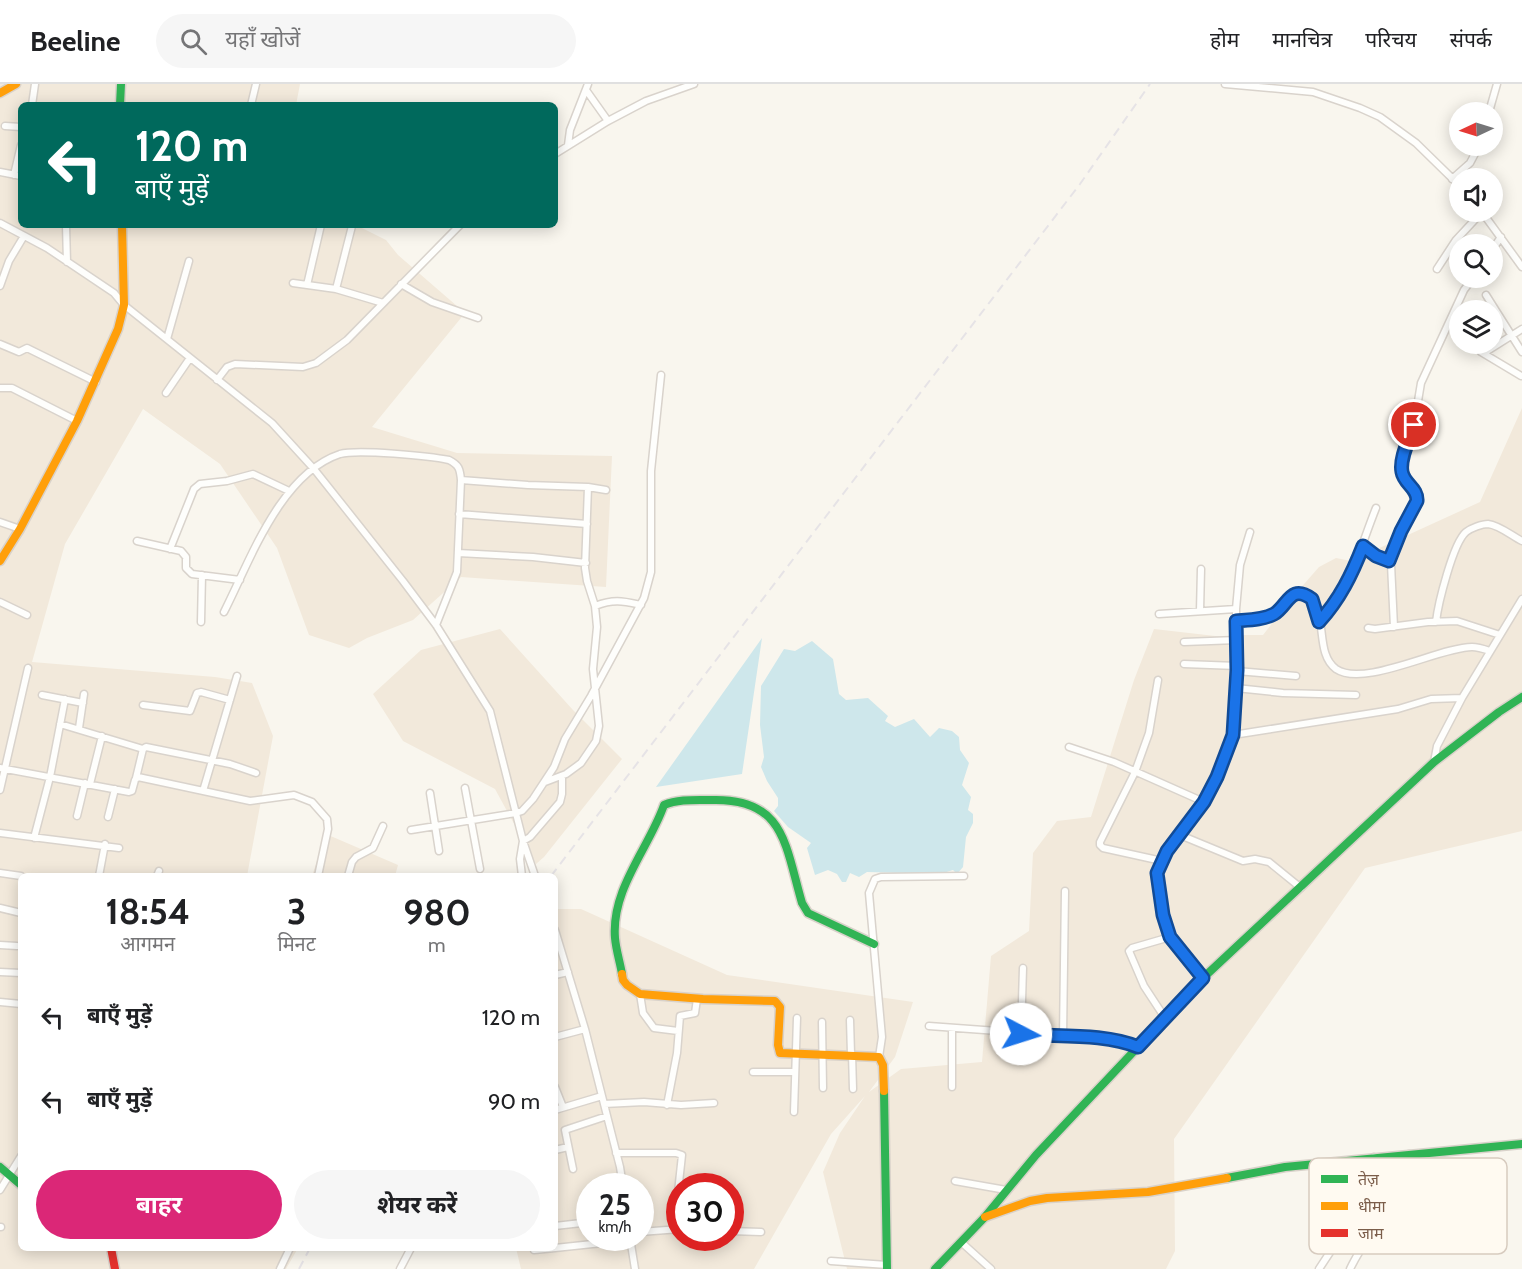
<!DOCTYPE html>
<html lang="hi">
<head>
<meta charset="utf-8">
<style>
  :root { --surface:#fff; --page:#f6f6f6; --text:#202124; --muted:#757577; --line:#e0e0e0; --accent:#db2777 }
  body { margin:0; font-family:Cabin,"Noto Sans Devanagari",sans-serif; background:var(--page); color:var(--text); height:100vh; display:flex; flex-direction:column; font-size:22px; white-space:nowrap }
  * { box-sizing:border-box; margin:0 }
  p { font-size:20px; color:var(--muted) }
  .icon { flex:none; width:33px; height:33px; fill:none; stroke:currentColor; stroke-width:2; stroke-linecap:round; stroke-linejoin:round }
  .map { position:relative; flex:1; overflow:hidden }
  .details { position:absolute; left:18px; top:789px; width:540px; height:378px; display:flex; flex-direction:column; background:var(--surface); border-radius:9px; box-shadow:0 3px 15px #0003 }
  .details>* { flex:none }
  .guide { position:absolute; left:18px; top:18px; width:540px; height:126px; border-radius:9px; box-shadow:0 3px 15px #0003; background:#00695c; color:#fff; overflow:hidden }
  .needle { width:39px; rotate:266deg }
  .fabs { position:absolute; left:1449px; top:18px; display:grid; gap:12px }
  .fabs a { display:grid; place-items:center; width:54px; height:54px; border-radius:50%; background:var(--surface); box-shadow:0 3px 15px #0003; font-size:30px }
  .speed { position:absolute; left:576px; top:1089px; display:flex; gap:12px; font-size:30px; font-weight:700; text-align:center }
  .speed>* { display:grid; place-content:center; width:78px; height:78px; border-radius:50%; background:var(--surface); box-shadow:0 3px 15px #0003; line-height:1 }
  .speed small { font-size:15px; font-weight:400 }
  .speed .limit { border:9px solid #d22; background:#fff; color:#111 }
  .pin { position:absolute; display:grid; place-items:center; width:51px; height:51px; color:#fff; margin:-26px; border:3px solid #fff; border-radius:50%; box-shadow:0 2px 6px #0007 }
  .me { position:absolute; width:66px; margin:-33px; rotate:95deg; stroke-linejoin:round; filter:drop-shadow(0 0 4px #0008) }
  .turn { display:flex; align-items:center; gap:21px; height:126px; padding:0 18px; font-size:27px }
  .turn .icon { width:78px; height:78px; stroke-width:2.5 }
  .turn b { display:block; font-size:42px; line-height:51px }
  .eta { display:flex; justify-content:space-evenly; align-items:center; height:102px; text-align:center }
  .eta b { font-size:36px; font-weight:700; line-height:42px }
  .cta { display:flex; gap:12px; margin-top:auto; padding:12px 18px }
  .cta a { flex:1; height:69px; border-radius:36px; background:var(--accent); color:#fff; font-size:24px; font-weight:700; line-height:69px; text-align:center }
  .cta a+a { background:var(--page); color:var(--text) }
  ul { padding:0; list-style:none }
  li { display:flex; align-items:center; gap:18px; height:84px; padding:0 18px }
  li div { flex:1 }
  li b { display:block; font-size:22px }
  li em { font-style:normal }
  header { display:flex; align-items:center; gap:36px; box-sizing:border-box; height:84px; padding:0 30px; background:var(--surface); border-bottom:2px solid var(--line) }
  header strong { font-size:28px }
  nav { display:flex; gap:33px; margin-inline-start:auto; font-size:21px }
  .search { width:420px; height:54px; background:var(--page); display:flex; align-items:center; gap:15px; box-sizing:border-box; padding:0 21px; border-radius:33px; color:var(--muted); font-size:22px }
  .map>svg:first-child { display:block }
  .residential { fill:#f2e9db; fill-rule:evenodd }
  .water { fill:#cee7eb }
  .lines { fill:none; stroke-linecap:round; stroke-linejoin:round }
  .street-casing { stroke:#d9d3cc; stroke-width:9 }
  .fast-casing { stroke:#d9d2ca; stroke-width:11 }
  .slow-casing { stroke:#d9d2ca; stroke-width:11 }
  .jam-casing { stroke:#d9d2ca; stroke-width:11 }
  .street { stroke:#fefefc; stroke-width:6 }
  .fast { stroke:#30b455; stroke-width:8 }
  .slow { stroke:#ff9f0a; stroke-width:8 }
  .jam { stroke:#e5322d; stroke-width:8 }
  .rail { stroke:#e6e3e6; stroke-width:2; stroke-dasharray:9 6; stroke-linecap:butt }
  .route-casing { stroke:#114b97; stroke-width:15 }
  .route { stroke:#1a73e8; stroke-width:10 }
  .key { fill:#fffaf1; stroke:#d7cbbf; stroke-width:1.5 }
  .key-label { font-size:16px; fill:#7b5d4a }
</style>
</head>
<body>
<header>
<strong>Beeline</strong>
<div class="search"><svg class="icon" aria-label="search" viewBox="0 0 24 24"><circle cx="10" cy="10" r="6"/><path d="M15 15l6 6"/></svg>यहाँ खोजें</div>
<nav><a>होम</a><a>मानचित्र</a><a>परिचय</a><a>संपर्क</a></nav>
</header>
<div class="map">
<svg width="1522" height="1185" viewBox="0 0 1522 1185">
  <rect width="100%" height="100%" fill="#f9f6ee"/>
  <path class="residential" d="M 0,0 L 300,0 L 296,21 L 21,21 L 21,141 L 356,141 L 386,156 L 398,171 L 465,229 L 372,343 L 457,369 L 612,372 L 606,503 L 461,493 L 413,536 L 367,554 L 349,564 L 309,551 L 277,464 L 220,380 L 143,325 L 65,460 L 32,578 L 215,593 L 252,599 L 273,652 L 247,792 L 21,792 L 21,1164 L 298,1164 L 286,1185 L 0,1185 Z
    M 1522,324 L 1522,747 L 1365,784 L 1174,1055 L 1175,1167 L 1166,1185 L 847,1185 L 823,1088 L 840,1049 L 865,1012 L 831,1050 L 754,1185 L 521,1185 L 516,1164 L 555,1164 L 555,825 L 581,825 L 727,891 L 913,918 L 895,973 L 869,1008 L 901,985 L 982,978 L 991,872 L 1029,847 L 1033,769 L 1057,737 L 1091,733 L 1134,596 L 1154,545 L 1224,553 L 1234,551 L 1263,551 L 1291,515 L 1319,483 L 1336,474 L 1351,477 L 1480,418 ZM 590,1102 L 640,1102 L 640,1154 L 590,1154 ZM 680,1102 L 730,1102 L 730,1154 L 680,1154 Z
    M 500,545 L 573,626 L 622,675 L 544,773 L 536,780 L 495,705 L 403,657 L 373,610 L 421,566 Z
    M 326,750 L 398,781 L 395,792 L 312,792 Z"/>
  <path class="water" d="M 762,554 L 742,690 L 656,703 Z
    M 812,557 L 833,575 L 839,610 L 846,616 L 868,614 L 888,632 L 885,637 L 895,643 L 914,635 L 930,653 L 939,644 L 952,647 L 959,653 L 960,666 L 969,679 L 962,701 L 971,713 L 968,726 L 973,730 L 973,739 L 966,753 L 963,783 L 957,790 L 953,786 L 940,790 L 867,788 L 859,793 L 850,789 L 846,798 L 842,798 L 837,790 L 828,786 L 815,791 L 807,764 L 811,759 L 788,743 L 774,727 L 778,722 L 778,714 L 767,697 L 761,683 L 764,673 L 760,641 L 761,602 L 784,565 L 795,567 Z"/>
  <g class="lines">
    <g class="street-casing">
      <path id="street" d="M 1225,0 L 1313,8 L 1360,24 L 1380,33 L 1416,59 L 1460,102
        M 586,6 L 608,37
        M 32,21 L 35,0
        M 251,21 L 256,0
        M 1489,28 L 1497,0
        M 5,42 L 21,43
        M 568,61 L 570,46 L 588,0
        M 555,70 L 608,37 L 646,17 L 694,0
        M 0,88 L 21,92
        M 14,91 L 21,61
        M 1452,95 L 1470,79 L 1479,62
        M 0,139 L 47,164 L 114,209 L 124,221 L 272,339 L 314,385 L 403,497 L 436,541 L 490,627 L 523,757 L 535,792
        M 66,141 L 67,178
        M 1492,166 L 1501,153
        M 1437,185 L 1456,156 L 1482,128 L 1522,183
        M 293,199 L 336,205 L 383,219
        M 401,200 L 432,218 L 478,234
        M 307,201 L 321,141
        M 0,202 L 9,177 L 24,152
        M 336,205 L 352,142
        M 1486,211 L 1522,268
        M 167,255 L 189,177
        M 0,260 L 19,268 L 27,264 L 96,298
        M 1474,260 L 1481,268 L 1521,292
        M 1484,269 L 1522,245
        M 217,296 L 227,283 L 235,280 L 303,283 L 316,279 L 347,256 L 460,141
        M 0,304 L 12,304 L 77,337
        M 166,309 L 190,274
        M 461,396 L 528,401 L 588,403 L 606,406
        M 459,430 L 587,440
        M 0,438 L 20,445
        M 137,457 L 181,467 L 186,473 L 186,484 L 192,490 L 240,496
        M 1363,462 C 1371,470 1384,472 1391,480 L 1394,543
        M 170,465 L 194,405 L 200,400 L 227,397 L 253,390 L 289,407
        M 458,469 L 533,473 L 586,479
        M 1389,477 L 1401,447 L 1417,417 L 1415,405 L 1403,391 L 1402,379 L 1414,341 L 1421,299 L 1464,206 L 1473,194
        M 0,518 L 27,531
        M 595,522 C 614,515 622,517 641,521
        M 1200,527 L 1201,485
        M 224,528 C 250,477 280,390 340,370 C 357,365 430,372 449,376 C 459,381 460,385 461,396 L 457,488 L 436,541
        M 1159,530 L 1236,525
        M 1236,537 L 1275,530 L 1292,511 L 1308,512 C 1329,529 1314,569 1336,585 C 1364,604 1440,563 1472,563 C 1478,563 1484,565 1490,567
        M 201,538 L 202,491
        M 1319,538 C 1353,500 1358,469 1376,424
        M 1436,538 C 1438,520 1453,459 1466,448 C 1471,444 1482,440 1488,440 C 1499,441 1512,452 1522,457
        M 1368,544 L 1375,545 L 1428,538 L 1457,537 L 1500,551
        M 1184,558 L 1237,556
        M 1184,580 L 1237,582
        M 1237,587 L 1296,592
        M 1158,596 L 1149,649 L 1135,688 L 1100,758 L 1100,761 L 1103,764 L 1162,777
        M 1236,604 L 1283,609 L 1356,611
        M 42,611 L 83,619
        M 143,621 L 190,627 L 197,609 L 201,608 L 230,616
        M 60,640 L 143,665
        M 79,644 L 84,610
        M 1233,651 L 1398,625 L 1431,615 L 1462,614
        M 1069,663 L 1114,678 L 1204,718
        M 1434,678 L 1437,662 L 1462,614 L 1522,515
        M 0,684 L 129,708 L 132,707 L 135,696 L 138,693 L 250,717 L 294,711 L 312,718 L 327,735 L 328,745 L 318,792
        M 136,694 L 143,665 L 146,663 L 230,680 L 256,689
        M 545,698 L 566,690 L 581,679 L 596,657 L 599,642 L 593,585 L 597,543 L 595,522 L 587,497 L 585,484 L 588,403
        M 90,700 L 102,652
        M 465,704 L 480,785
        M 0,706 L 28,584
        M 203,707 L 237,592
        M 430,709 L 439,767
        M 77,732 L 85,699
        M 108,733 L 115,705
        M 411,746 L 516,729 L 522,727 L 533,715 L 554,683 L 565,655 L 591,612 L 644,514 L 651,488 L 651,387 L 661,291
        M 0,749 L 119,764
        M 1180,751 L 1243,777 L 1255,775 L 1269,778 L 1301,804
        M 34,754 L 50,693 L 65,615
        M 0,789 L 21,792
        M 99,792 L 105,760
        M 157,792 L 159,787
        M 348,792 L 352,778 L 356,773 L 373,764 L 383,742
        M 522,792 L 520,775 L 523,757 L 530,753 L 560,718 L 562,710 L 562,692
        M 0,824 L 21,829
        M 555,846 L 585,945 L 620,1083 L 623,1102
        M 0,861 L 17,862
        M 0,888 L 21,889
        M 555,891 L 568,888
        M 1203,894 L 1170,853 L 1163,831 L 1157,789 L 1167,767 L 1204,718 L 1217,693 L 1233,651 L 1237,587 L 1236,525 L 1240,481 L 1250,448
        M 640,910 L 643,929 L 654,944 L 678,947
        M 0,918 L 21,920
        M 1165,934 L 1144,902 L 1129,867 L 1132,864 L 1170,853
        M 850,936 L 851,970
        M 822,938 L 823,1004
        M 929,942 L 1095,954 L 1126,958 L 1138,963
        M 952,944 L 952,1003
        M 1021,950 L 1023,884
        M 555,953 L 585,945
        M 1063,953 L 1065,807
        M 852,970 L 853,1005
        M 879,973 L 882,953 L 869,809 L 875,795 L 881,793 L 964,792
        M 753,988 L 795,988
        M 555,1003 L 563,1023
        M 604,1020 L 644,1018 L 681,1021 L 714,1019
        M 667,1021 L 677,969 L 680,932 L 695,929 L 697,915
        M 555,1026 L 602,1012
        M 794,1028 L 797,934
        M 555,1066 L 568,1063
        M 616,1069 L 676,1069 L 682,1071 L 674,1145
        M 573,1085 L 565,1046 L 607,1032
        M 955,1097 L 1006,1106
        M 0,1106 L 21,1072
        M 555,1142 L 590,1138
        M 0,1143 L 1,1143
        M 730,1147 L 761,1148
        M 640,1148 L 680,1145
        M 630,1154 L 635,1185
        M 961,1158 L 991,1185
        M 555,1164 L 630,1156
        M 534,1166 L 555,1164
        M 831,1177 L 887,1181
        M 280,1185 L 290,1164
        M 400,1185 L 411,1164
        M 1319,1185 L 1373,1103 L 1374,1073
        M 1350,1185 C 1369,1145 1402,1115 1409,1070"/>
    </g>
    <g class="fast-casing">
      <path id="fast" d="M 120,21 L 121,0
        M 622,890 C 620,878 616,866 615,854 C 611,805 649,764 664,721 C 678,715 694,716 710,716 C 785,713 785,761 802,819 L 808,829 L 874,860
        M 884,1007 L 887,1185
        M 0,1083 L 21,1101
        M 1227,1094 L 1285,1083 L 1522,1060
        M 935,1185 L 984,1134 L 1036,1071 L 1203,894 L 1434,678 L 1499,628 L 1522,613"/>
    </g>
    <g class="slow-casing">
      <path id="slow" d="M 0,9 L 16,0
        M 0,477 L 20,445 L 77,337 L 118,245 L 124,221 L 122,141
        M 622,890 L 623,896 L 627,901 L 640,910 L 703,915 L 775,917 L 780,923 L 778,961 L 780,969 L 879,973 L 883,981 L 884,1007
        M 985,1133 L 1030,1117 L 1047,1114 L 1148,1108 L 1227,1094"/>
    </g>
    <g class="jam-casing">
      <path id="jam" d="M 111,1164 L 115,1185"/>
    </g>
    <use href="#street" class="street"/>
    <use href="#fast" class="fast"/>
    <use href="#slow" class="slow"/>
    <use href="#jam" class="jam"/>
    <path class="rail" d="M 551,792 L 1080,100 L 1150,0
      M 299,1185 L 310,1164"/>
  </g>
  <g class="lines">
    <g class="route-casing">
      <path id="route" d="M 1021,950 C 1057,953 1105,949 1138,963 L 1203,894 L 1170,853 L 1163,831 L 1157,789 L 1167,767 L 1204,718 L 1217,693 L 1233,651 L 1237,586 L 1236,537 C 1248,536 1263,536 1274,530 C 1288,522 1290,499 1312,515 L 1319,538 C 1340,515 1352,490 1363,462 L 1376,472 L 1389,477 L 1401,447 L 1417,417 C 1418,404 1404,400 1402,388 C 1399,374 1410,354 1414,341"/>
    </g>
    <use href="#route" class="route"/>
  </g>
  <rect x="1309" y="1074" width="198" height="96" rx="9" class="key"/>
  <rect x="1321" y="1091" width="27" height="8" fill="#30b455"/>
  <rect x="1321" y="1118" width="27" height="8" fill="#ff9f0a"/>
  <rect x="1321" y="1145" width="27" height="8" fill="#e5322d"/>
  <g class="key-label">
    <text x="1358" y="1101">तेज़</text>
    <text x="1358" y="1128">धीमा</text>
    <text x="1358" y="1155">जाम</text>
  </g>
</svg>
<div class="fabs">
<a><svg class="needle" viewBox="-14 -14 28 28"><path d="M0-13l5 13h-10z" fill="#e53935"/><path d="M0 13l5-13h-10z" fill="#757577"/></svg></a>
<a><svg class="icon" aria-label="sound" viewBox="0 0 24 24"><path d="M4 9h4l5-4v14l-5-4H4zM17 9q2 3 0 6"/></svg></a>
<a><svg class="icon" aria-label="search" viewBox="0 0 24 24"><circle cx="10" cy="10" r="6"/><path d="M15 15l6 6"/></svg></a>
<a><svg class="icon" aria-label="layers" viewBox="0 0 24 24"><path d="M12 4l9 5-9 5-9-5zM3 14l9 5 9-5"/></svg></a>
</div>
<div class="speed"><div>25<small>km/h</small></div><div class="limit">30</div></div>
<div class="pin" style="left:1414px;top:341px;background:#d93025"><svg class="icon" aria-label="arrive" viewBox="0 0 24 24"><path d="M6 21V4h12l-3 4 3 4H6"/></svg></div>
<svg class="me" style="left:1021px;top:950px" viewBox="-20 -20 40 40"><circle r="19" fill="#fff"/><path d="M0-13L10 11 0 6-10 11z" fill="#1a73e8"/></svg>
<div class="guide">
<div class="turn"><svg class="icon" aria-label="left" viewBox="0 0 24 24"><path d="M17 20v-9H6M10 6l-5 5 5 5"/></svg><div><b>120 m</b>बाएँ मुड़ें</div></div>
</div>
<section class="details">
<div class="eta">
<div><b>18:54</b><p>आगमन</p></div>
<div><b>3</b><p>मिनट</p></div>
<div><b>980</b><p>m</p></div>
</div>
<ul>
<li><svg class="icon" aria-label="left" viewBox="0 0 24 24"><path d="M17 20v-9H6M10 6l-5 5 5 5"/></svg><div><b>बाएँ मुड़ें</b></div><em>120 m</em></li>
<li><svg class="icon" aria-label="left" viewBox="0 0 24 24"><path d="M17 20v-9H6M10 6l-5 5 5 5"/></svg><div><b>बाएँ मुड़ें</b></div><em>90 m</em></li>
</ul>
<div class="cta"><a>बाहर</a><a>शेयर करें</a></div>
</section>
</div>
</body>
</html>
